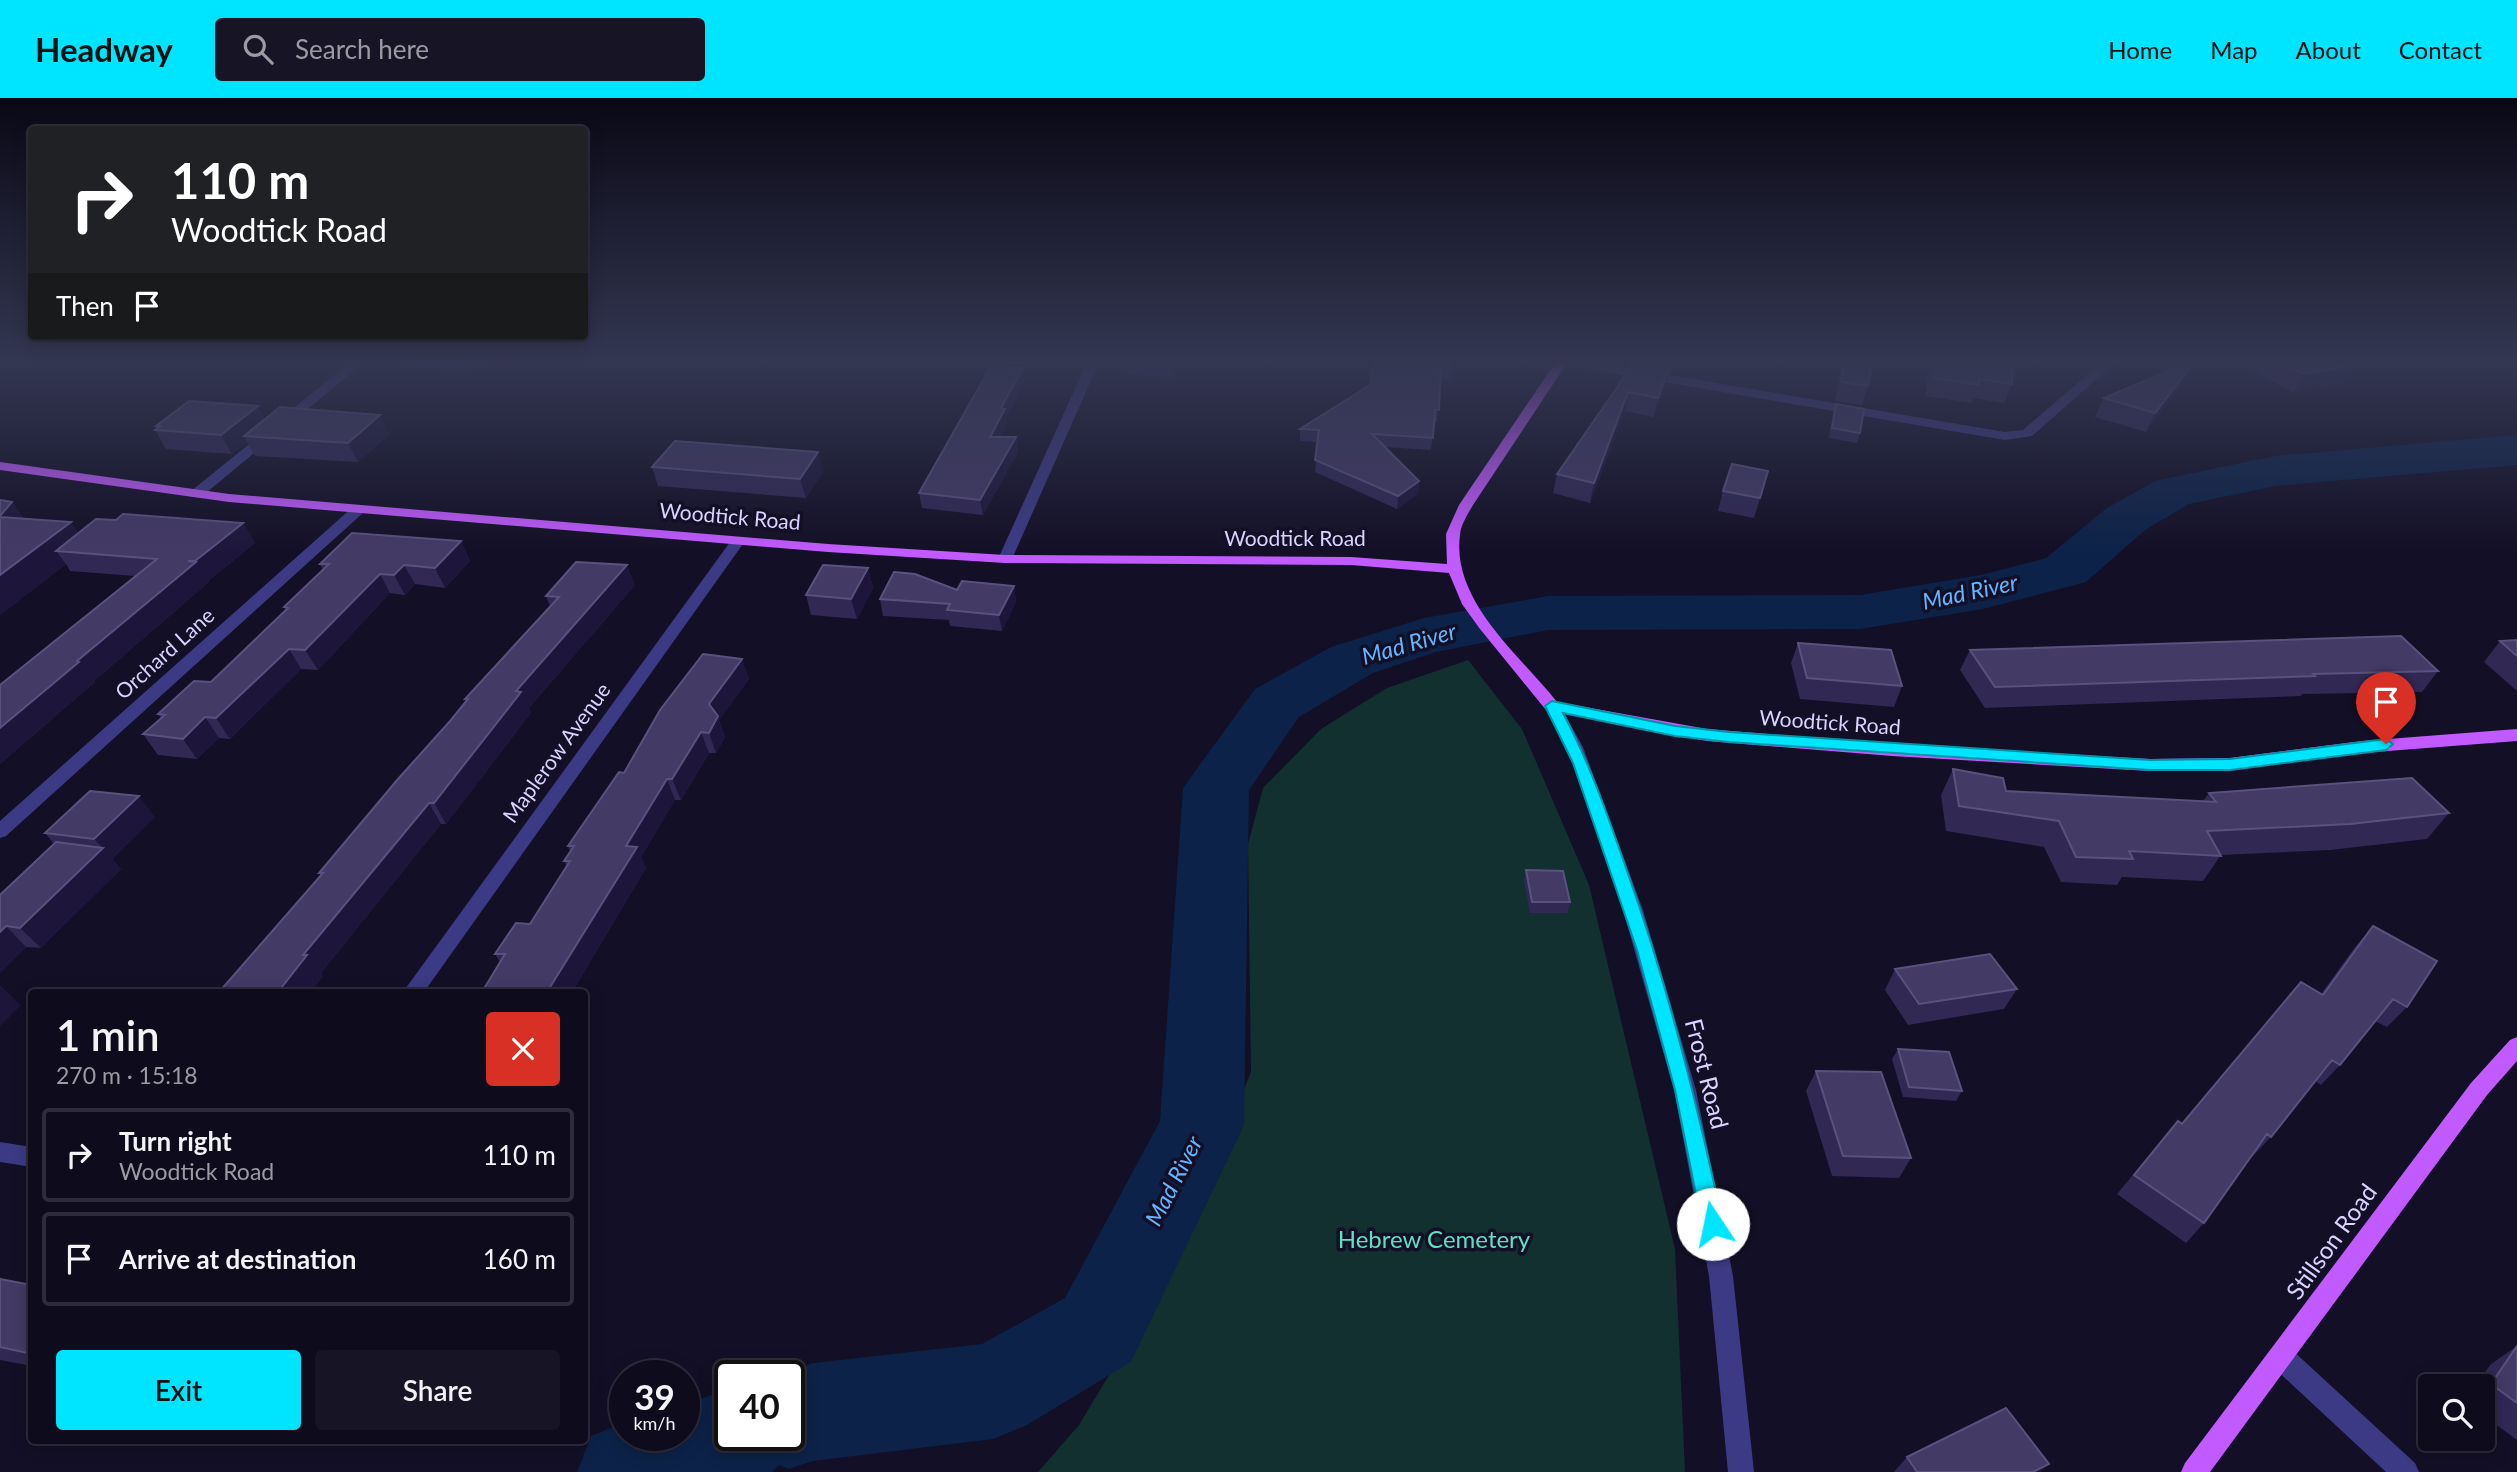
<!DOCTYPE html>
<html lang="en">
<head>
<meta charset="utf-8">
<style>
  :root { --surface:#0e0b1c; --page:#171425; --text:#f1f3f6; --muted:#9b9ba3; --line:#2e2b3b; --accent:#00e5ff }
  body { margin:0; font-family:Lato,sans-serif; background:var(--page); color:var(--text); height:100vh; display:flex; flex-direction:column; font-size:26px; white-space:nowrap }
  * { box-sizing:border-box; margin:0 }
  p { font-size:23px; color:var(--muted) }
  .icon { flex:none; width:38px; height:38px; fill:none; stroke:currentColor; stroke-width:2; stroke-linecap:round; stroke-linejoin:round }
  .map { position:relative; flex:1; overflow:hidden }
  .side { position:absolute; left:28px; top:891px; width:560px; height:455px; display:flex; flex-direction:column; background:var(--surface); border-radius:7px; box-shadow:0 4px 18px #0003,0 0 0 2px var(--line) }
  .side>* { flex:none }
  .guide { position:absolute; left:28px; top:28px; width:560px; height:214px; border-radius:7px; box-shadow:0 4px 18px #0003,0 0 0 2px var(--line); background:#202124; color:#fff; overflow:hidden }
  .fabs { position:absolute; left:2418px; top:1276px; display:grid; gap:14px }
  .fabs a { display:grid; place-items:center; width:77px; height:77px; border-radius:7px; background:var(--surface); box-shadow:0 4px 18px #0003,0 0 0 2px var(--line); font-size:35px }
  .speed { position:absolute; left:609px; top:1262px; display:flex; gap:14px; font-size:35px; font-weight:700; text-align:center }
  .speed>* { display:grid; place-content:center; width:91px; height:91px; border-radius:50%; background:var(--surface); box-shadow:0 4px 18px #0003,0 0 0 2px var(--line); line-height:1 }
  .speed small { font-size:18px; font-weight:400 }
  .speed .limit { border:4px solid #111; border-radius:10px; background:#fff; color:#111 }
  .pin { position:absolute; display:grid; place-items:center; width:60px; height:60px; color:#fff; margin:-72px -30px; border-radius:50% 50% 50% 0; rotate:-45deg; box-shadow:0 0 7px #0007 }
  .pin .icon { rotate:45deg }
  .me { position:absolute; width:77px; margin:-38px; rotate:349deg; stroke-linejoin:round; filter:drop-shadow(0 0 5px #0008) }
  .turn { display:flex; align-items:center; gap:24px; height:147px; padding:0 28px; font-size:32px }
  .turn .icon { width:91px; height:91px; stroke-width:2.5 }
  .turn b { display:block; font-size:49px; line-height:60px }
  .then { display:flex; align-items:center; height:66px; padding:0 28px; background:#0003; gap:14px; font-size:26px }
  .round { display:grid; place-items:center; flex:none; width:74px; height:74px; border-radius:7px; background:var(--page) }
  .headline { display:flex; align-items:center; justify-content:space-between; height:119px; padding:0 28px }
  h1 { font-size:42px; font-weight:600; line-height:52px }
  .cta { display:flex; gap:14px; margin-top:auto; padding:14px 28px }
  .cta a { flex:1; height:80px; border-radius:7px; background:var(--accent); color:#111; font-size:28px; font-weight:600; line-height:80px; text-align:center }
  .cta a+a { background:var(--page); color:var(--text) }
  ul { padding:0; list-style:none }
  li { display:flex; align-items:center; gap:21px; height:94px; margin:0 14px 10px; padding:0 14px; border:4px solid var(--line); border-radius:7px }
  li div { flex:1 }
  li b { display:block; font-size:26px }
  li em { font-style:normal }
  header { display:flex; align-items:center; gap:42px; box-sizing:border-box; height:98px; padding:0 35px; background:var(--accent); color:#111 }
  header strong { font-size:33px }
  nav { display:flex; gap:38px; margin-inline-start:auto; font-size:24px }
  .search { width:490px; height:63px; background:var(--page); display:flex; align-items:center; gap:18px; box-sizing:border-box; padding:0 24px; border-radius:7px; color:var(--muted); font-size:26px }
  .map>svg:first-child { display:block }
  .green { fill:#12302f }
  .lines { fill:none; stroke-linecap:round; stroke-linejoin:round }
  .river { fill:#0c2248; fill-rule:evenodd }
  .minor { fill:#3d3a85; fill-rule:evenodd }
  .major { fill:#c25bff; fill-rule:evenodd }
  .wall { fill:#312854 }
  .shaded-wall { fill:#1d163a }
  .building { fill:#433a66; stroke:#5a527e; stroke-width:2 }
  .route { fill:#00e5ff; stroke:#0095a6; stroke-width:2 }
  .labels { text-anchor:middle; stroke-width:7; stroke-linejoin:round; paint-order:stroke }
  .street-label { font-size:21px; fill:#d9d4ff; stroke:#130f26 }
  .water-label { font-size:23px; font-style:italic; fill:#62b6ff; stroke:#130f26 }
  .near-street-label { font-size:24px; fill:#d9d4ff; stroke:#130f26 }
  .near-park-label { font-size:24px; fill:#5fe0c0; stroke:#130f26 }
</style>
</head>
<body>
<header>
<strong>Headway</strong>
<div class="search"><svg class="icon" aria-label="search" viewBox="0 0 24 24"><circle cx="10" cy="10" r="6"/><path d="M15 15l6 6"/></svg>Search here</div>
<nav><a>Home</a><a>Map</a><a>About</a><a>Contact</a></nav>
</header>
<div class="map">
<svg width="2517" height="1374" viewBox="0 0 2517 1374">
  <rect width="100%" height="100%" fill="#130f26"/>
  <path class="green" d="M 1468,562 L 1522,631 L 1589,787 L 1675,1151 L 1685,1374 L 1038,1374 L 1079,1327 L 1167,1181 L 1251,974 L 1248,746 L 1263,690 L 1321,631 L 1387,590 Z"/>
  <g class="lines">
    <path class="river" d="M 2517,337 L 2517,367 L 2275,388 L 2189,406 L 2145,432 L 2086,484 L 1983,511 L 1860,531 L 1548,532 L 1436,554 L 1373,575 L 1299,619 L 1249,692 L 1244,1027 L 1131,1264 L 1027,1327 L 993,1341 L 813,1363 L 789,1371 L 779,1367 L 772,1374 L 577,1374 L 591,1338 L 625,1324 L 625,1337 L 684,1337 L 684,1306 L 730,1291 L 730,1337 L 789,1337 L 789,1278 L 778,1278 L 813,1265 L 982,1246 L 1065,1200 L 1160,1023 L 1183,690 L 1255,591 L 1331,549 L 1424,520 L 1548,498 L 1860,497 L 1981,477 L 2046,460 L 2107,410 L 2155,383 L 2275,358 Z"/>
    <path class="minor" d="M 353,262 L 367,262 L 201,399 L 191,399 L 191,393 Z
      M 1088,262 L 1100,262 L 1012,461 L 1005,465 L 1000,464 L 998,461 Z
      M 1581,262 L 2005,334 L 2023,332 L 2104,262 L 2118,262 L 2032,338 L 2005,342 L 1563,267 L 1557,263 Z
      M 359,407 L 364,408 L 364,414 L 6,738 L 0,740 L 0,723 L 354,408 Z
      M 738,439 L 745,443 L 424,894 L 403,894 L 733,440 Z
      M 1552,603 L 1558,604 L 1583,649 L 1643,812 L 1696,992 L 1733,1178 L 1754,1374 L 1728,1374 L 1709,1178 L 1674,992 L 1623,812 L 1567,649 L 1544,608 Z
      M 0,1044 L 32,1049 L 32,1069 L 0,1064 Z
      M 2282,1248 L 2291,1251 L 2415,1365 L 2419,1374 L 2386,1374 L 2273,1269 L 2269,1260 L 2273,1251 Z"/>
    <path class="major" d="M 1557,262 L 1569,262 L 1473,407 C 1468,416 1461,426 1460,437 C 1451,503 1520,557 1557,604 L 1707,631 L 1892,646 L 2150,661 L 2230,660 L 2362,643 L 2517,631 L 2517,643 L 2362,655 L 2230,672 L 2150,673 L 1892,658 L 1707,643 L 1546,612 L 1480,531 L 1462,506 L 1449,475 L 1351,467 L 1005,465 L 828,454 L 229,404 L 0,372 L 0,364 L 229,396 L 828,446 L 1005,457 L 1351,459 L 1447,466 L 1446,436 L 1459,407 Z
      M 2517,939 L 2517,963 L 2487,997 L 2210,1374 L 2181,1374 L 2185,1365 L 2471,985 L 2510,942 Z"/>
  </g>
  <path class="wall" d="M 401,262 L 497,262 L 489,270 L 471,269 L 468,272 L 404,269 Z
    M 1126,262 L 1182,262 L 1174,280 L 1127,276 Z
    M 1452,262 L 1450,281 L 1441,281 L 1437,325 L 1434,324 L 1431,352 L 1385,349 L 1419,383 L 1418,396 L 1397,411 L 1315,374 L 1318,344 L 1300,343 L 1300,331 Z
    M 1640,262 L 1675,262 L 1670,275 L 1668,274 L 1666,287 L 1653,319 L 1625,313 L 1590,405 L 1553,395 L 1557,376 Z
    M 1842,262 L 1872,262 L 1868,288 L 1862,307 L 1835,303 Z
    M 1929,262 L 2012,262 L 2012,286 L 2004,305 L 1974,300 L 1971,305 L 1926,298 Z
    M 2197,262 L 2188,279 L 2146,334 L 2095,319 L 2104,300 Z
    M 2254,262 L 2347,262 L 2355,267 L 2344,285 L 2294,295 L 2250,271 Z
    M 1023,270 L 1025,284 L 1006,319 L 1007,325 L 1000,339 L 1016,339 L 1018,354 L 983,417 L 922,410 L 919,395 Z
    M 1836,306 L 1860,335 L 1857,345 L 1829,340 L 1833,315 Z
    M 266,321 L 390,336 L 358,364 L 255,358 L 247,344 L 232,356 L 166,351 L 155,332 L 157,330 L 156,328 Z
    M 652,369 L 823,374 L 806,400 L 658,388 Z
    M 1768,373 L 1754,420 L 1718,413 L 1723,393 Z
    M 12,404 L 24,421 L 79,435 L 116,422 L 243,425 L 255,445 L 208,483 L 209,484 L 94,583 L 95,584 L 0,666 L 0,587 L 135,478 L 70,473 L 66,466 L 0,517 Z
    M 461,443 L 470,463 L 445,490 L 415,486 L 405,497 L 390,495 L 318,572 L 301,571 L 230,641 L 219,640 L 197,661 L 158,657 L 143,636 L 161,620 L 158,616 L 211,584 L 286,512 L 284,509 L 323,472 L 320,466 Z
    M 868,470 L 873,490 L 857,521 L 811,517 L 806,497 Z
    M 635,487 L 529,610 L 531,615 L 446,726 L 441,726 L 321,875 L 323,878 L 311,894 L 321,777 L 319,775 L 451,622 L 466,603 L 465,601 L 550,508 L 546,498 Z
    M 1014,488 L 1016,504 L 1002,533 L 950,528 L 949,522 L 883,518 L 880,501 Z
    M 2517,542 L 2517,593 L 2484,564 L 2500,543 Z
    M 1798,545 L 1902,588 L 1894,609 L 1800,601 L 1791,565 Z
    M 1970,552 L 2438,573 L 2422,594 L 2302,596 L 2301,598 L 1985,610 L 1960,572 Z
    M 742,561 L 749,581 L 719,622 L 725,639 L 716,655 L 709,655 L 681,702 L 675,702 L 641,759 L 646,770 L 572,894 L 482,894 L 500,864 L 495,856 L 530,826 L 567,769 L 564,763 L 570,753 L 568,748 L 624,675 Z
    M 1953,671 L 2006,693 L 2203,703 L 2209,695 L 2449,715 L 2427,741 L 2330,752 L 2221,757 L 2203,783 L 2122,779 L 2117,787 L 2061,784 L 2044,749 L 1946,733 L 1941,697 Z
    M 155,719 L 112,761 L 121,771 L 41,850 L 26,849 L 0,875 L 0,797 L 54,746 L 45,735 Z
    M 1526,772 L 1570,804 L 1567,815 L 1530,815 L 1524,783 Z
    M 2373,828 L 2407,909 L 2387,929 L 2375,923 L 2340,967 L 2321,987 L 2315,983 L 2271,1039 L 2252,1059 L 2251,1058 L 2204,1125 L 2186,1145 L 2117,1096 L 2178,1023 L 2182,1026 L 2321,896 L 2355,849 Z
    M 1895,871 L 2017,891 L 2004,911 L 1908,927 L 1885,892 Z
    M 1898,951 L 1962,993 L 1956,1003 L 1903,999 L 1892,961 Z
    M 1816,973 L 1911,1060 L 1899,1080 L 1832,1078 L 1806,993 Z
    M 0,1181 L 32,1187 L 32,1268 L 0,1262 Z
    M 2517,1248 L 2517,1342 L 2483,1317 L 2483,1288 L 2475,1288 L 2491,1266 Z
    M 1907,1359 L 2041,1374 L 1894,1374 Z"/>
  <path class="shaded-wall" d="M 0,262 L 8,262 L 0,269 Z
    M 464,262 L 468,262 L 471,269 L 468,272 Z
    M 486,262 L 497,262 L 489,270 Z
    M 1175,262 L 1182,262 L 1174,280 L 1174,265 Z
    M 2197,262 L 2188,279 L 2146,334 L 2155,315 Z
    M 2355,267 L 2344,285 L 2294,295 L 2304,276 Z
    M 1670,268 L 1666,287 L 1653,319 L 1658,300 Z
    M 1023,270 L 1025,284 L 1006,319 L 1007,325 L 993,353 L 990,339 L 1001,310 Z
    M 1628,294 L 1625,313 L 1590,405 L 1594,385 Z
    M 258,308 L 269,327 L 244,338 L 247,344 L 232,356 L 221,337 Z
    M 380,317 L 390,336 L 358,364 L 348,345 Z
    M 1016,339 L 1018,354 L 983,417 L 980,402 Z
    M 818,354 L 823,374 L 806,400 L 800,381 Z
    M 1419,383 L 1418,396 L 1397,411 L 1398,398 Z
    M 12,404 L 30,428 L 18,443 L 0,418 Z
    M 71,424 L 88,449 L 56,453 L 66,466 L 0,517 L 0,477 Z
    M 243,425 L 255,445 L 208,483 L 209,484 L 94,583 L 95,584 L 0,666 L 0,630 L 195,463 Z
    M 461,443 L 470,463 L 445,490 L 435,470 Z
    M 404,467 L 415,486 L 405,497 L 394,477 Z
    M 627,467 L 635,487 L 529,610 L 531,615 L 446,726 L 434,705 L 516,593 Z
    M 868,470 L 873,490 L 857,521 L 851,501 Z
    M 380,476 L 390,495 L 318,572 L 305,552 Z
    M 1014,488 L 1016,504 L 1002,533 L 999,517 Z
    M 289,551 L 301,571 L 230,641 L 216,620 Z
    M 742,561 L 749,581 L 719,622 L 725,639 L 716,655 L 709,635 L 709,606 Z
    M 205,619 L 219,640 L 197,661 L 183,641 Z
    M 701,634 L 709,655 L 681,702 L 672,681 Z
    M 667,681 L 675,702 L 641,759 L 646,770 L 572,894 L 547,894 L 626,748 Z
    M 139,698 L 155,719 L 112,761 L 121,771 L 41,850 L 20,830 L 103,750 L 94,741 Z
    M 429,705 L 441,726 L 321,875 L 323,878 L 311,894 L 278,894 L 303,857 Z
    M 6,828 L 26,849 L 0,875 L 0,834 Z
    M 0,887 L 21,907 L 0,928 Z
    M 2049,1366 L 2041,1374 L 2033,1374 Z"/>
  <path class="building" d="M 1142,262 L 1175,262 L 1174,265 Z
    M 1373,262 L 1452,262 L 1451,269 L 1441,268 L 1439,312 L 1435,312 L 1433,340 L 1372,336 L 1419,383 L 1398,398 L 1315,362 L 1319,332 L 1300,331 L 1370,287 Z
    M 1656,262 L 1673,262 L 1672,265 Z
    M 1845,262 L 1872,262 L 1868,288 L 1841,284 Z
    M 1934,262 L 2012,262 L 2012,286 L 1979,281 L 1979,287 L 1933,280 Z
    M 2194,262 L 2196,262 L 2155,315 L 2104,300 Z
    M 2278,262 L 2347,262 L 2355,267 L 2304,276 Z
    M 1634,263 L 1670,268 L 1658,300 L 1628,294 L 1594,385 L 1557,376 L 1616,291 Z
    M 991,268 L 1023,270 L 1001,310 L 1005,311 L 990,339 L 1016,339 L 980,402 L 919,395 Z
    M 189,303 L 258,308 L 221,337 L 155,332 L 160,328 L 156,328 Z
    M 1836,306 L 1864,311 L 1860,335 L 1832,330 Z
    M 280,309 L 380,317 L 348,345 L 244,338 Z
    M 675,343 L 818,354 L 800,381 L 652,369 Z
    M 1732,366 L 1768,373 L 1760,400 L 1723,393 Z
    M 0,402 L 12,404 L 0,418 Z
    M 123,416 L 243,425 L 195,463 L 188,463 L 196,464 L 77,563 L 79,564 L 0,630 L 0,587 L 157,461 L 56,453 L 96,421 L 116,422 Z
    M 0,419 L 71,424 L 0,477 Z
    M 352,435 L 461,443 L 435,470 L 404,467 L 394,477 L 380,476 L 305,552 L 289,551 L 216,620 L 205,619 L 183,641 L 143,636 L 165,617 L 158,616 L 194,583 L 211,584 L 288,510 L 284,509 L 329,466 L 320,466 Z
    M 576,464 L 627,467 L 516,593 L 521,594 L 434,705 L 429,705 L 303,857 L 307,857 L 278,894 L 219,894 L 323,775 L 319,775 L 398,681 L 451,622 L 468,601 L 465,601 L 559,499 L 546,498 Z
    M 823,467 L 868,470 L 851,501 L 806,497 Z
    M 894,474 L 915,476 L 957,492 L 962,483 L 1014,488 L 999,517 L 947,512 L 950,506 L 880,501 Z
    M 2401,538 L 2438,573 L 2313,576 L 2315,578 L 1995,589 L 1970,552 Z
    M 2517,542 L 2517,558 L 2500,543 Z
    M 1798,545 L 1891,552 L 1902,588 L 1807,580 Z
    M 703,556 L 742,561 L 709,606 L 718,618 L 709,635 L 701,634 L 672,681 L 667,681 L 626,748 L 637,749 L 547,894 L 482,894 L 505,856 L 495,856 L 516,825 L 530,826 L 570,763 L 564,763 L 574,748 L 568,748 L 619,674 L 624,675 L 660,612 Z
    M 1953,671 L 2003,680 L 2006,693 L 2216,704 L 2209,695 L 2412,680 L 2449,715 L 2350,726 L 2207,733 L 2221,758 L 2129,753 L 2133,761 L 2076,759 L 2059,723 L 1959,708 Z
    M 90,693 L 139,698 L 94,741 L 45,735 Z
    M 56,744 L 103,750 L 20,830 L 6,828 L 0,834 L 0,797 Z
    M 1526,772 L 1563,773 L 1570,804 L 1532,804 Z
    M 2373,828 L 2437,863 L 2407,909 L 2393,901 L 2340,967 L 2332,962 L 2271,1039 L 2267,1036 L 2204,1125 L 2134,1077 L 2178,1023 L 2182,1026 L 2301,884 L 2323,897 Z
    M 1990,856 L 2017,891 L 1919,906 L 1895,871 Z
    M 1898,951 L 1949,954 L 1962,993 L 1909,989 Z
    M 1816,973 L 1881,974 L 1911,1060 L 1843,1058 Z
    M 0,1181 L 32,1187 L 32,1256 L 0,1249 Z
    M 2517,1248 L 2517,1305 L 2491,1286 Z
    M 2006,1310 L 2049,1366 L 2033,1374 L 1917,1374 L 1907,1359 Z"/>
  <linearGradient id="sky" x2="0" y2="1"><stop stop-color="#0a0815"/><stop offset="0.58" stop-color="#333752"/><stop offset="1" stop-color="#333752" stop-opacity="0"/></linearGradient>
  <rect width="2517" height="455" fill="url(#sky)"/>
  <path class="route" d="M 1552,603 L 1675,628 L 1729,634 L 2150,662 L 2230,661 L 2386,641 L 2393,646 L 2386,652 L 2230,672 L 2150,672 L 1729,644 L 1675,638 L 1563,615 C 1590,666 1608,718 1627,773 C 1668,888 1697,1006 1723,1126 L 1720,1133 L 1713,1135 L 1705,1133 L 1702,1126 L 1675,992 L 1637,852 L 1573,665 L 1545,608 Z"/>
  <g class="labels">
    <g class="street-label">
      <text transform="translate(730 419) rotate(5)" y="7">Woodtick Road</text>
      <text x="1295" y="448">Woodtick Road</text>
      <text transform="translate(165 556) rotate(-42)" y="7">Orchard Lane</text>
      <text transform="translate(1830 625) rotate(4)" y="7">Woodtick Road</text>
      <text transform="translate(557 655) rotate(-54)" y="7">Maplerow Avenue</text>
    </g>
    <g class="water-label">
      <text transform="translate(1970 494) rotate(-12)" y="8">Mad River</text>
      <text transform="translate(1409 546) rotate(-16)" y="8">Mad River</text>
      <text transform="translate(1174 1083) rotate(-63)" y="8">Mad River</text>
    </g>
    <g class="near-street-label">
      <text transform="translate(1706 976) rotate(76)" y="8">Frost Road</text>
      <text transform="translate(2332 1144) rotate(-54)" y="8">Stillson Road</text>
    </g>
    <g class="near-park-label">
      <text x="1434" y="1150">Hebrew Cemetery</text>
    </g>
  </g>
</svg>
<div class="fabs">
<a><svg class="icon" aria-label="search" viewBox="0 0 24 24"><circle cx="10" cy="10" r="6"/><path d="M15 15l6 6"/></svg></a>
</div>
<div class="speed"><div>39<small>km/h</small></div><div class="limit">40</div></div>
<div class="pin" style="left:2386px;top:646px;background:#d93025"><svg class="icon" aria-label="arrive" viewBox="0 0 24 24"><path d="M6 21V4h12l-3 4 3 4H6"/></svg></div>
<svg class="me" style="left:1713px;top:1126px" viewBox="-20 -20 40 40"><circle r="19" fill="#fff"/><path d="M0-13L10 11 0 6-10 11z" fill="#00e5ff"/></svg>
<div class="guide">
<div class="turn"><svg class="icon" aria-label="right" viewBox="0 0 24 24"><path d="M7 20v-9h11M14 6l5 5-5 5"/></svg><div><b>110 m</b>Woodtick Road</div></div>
<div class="then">Then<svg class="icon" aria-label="arrive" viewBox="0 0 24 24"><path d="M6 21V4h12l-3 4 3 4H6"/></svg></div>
</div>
<section class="side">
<div class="headline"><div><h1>1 min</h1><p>270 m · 15:18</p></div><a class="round" style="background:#d93025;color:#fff"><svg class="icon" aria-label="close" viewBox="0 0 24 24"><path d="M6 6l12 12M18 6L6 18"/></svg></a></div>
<ul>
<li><svg class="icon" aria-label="right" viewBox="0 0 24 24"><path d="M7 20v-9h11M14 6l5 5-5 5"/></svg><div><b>Turn right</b><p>Woodtick Road</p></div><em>110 m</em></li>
<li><svg class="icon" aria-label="arrive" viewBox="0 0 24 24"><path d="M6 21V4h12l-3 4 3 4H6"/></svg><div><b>Arrive at destination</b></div><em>160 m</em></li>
</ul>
<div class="cta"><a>Exit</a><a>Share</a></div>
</section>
</div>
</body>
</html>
